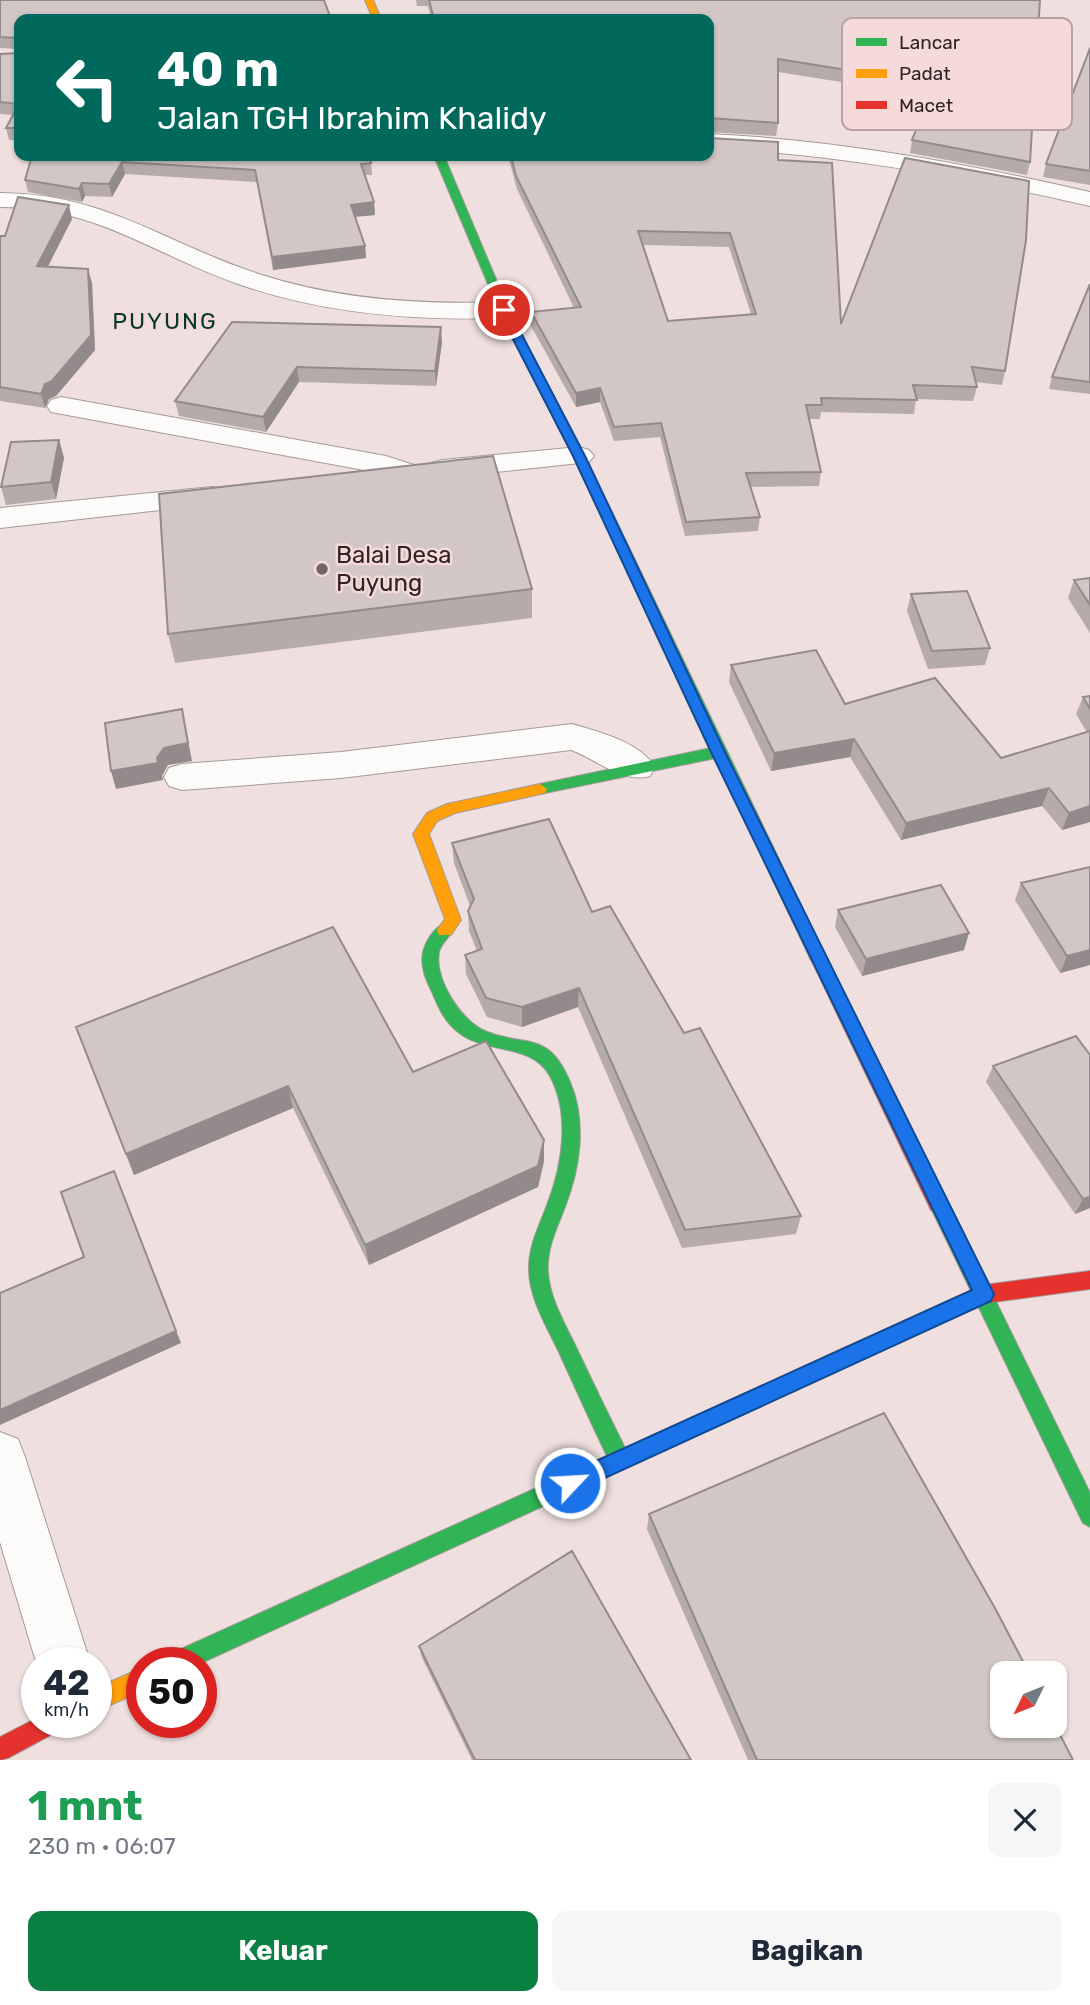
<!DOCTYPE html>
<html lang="id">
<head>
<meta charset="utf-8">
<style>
  :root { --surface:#fff; --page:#f6f6f7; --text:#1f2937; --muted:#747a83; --accent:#0b8043 }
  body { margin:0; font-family:Rubik,sans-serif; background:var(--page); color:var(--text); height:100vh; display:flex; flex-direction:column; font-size:26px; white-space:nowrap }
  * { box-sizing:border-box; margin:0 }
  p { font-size:23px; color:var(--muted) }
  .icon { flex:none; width:38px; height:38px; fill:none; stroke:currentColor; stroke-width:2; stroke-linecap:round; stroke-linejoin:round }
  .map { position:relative; height:1760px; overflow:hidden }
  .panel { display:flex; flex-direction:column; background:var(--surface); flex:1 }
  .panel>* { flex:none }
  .banner { position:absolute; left:14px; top:14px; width:700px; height:147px; border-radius:14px; box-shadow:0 2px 5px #0004; background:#00695c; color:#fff; overflow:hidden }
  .needle { width:46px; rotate:227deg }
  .controls { position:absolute; left:990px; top:1661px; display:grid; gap:14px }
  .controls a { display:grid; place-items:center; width:77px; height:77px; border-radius:14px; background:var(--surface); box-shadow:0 2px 5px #0004; font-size:35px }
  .speed { position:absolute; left:21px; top:1647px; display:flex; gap:14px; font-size:35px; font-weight:700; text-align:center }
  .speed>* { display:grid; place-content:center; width:91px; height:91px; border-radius:50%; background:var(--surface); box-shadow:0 2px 5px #0004; line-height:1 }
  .speed small { font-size:18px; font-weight:400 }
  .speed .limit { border:10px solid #d22; background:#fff; color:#111 }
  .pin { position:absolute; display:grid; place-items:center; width:60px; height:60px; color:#fff; margin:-30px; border:4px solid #fff; border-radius:50%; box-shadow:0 2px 7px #0007 }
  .me { position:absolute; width:77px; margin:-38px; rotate:65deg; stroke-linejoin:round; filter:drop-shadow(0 0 5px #0008) }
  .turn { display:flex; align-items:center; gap:24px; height:147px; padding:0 28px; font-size:32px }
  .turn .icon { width:91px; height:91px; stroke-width:2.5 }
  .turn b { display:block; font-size:49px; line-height:60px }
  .round { display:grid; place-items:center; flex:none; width:74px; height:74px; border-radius:14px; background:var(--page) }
  .head { display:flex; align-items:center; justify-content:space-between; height:119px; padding:0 28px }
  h1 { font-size:42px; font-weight:700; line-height:52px; color:#1e9e55 }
  .action { display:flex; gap:14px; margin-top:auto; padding:14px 28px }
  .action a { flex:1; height:80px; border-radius:14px; background:var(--accent); color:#fff; font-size:28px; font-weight:700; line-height:80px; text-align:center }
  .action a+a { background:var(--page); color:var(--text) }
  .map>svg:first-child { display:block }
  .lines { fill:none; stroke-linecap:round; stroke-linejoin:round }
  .street-casing { stroke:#a49a99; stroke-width:2 }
  .fast-casing { stroke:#a49a99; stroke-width:2 }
  .slow-casing { stroke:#a49a99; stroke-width:2 }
  .jam-casing { stroke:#a49a99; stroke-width:2 }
  .street { fill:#fdfafa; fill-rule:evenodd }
  .fast { fill:#30b455; fill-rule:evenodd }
  .slow { fill:#ff9f0a; fill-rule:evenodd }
  .jam { fill:#e5322d; fill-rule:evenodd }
  .wall { fill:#b5abaa; fill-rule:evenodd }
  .shaded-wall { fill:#938b8b }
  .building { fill:#d2c7c6; stroke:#938b8b; stroke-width:2; fill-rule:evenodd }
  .route { fill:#1a73e8; stroke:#114b97; stroke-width:2 }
  .poi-dot { fill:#726665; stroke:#f5dad9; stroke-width:2.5 }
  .labels { text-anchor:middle; stroke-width:5; stroke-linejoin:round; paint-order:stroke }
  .far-quarter-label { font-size:23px; letter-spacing:2px; fill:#023b2e; stroke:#f5dad9 }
  .poi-label { font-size:24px; fill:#2e2423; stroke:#f5dad9; text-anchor:start }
  .key { fill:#f5dad9; stroke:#b9a3a2; stroke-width:2 }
  .key-label { font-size:19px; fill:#2e2423 }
</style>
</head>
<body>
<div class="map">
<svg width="1090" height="1760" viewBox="0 0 1090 1760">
  <rect width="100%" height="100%" fill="#efe0df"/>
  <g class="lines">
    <g class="street-casing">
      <path id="street" d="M 709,134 C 838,140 964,163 1090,192 L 1090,206 C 964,177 838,154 709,148 Z
        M 0,193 C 106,193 167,245 262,275 C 340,300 422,305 504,302 L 513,304 L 517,310 L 513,316 L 504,318 C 415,321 325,314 241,285 C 153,255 99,207 0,207 Z
        M 61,397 L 386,456 L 420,467 L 424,473 L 420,479 L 409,482 L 380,473 L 51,412 L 47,406 L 51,400 Z
        M 579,447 L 589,450 L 594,456 L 589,462 L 442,478 L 431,475 L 427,469 L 431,463 L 442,460 Z
        M 212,487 L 223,489 L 227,496 L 223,503 L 0,528 L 0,508 Z
        M 572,724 C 599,732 640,742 655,767 L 650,776 C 623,784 596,759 571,750 L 341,778 L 182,790 L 169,786 L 164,777 L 169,768 L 182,764 L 341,752 Z
        M 0,1432 L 18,1439 L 25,1457 L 90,1662 L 37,1665 L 36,1662 L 0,1542 Z"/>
    </g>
    <g class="fast-casing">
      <path id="fast" d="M 434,156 L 444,156 L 509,310 L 585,456 L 825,955 L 823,960 L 811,960 L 716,758 L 540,794 L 533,789 L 540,784 L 711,748 L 573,456 L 499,310 Z
        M 445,924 L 451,925 L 453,930 C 449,938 441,943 439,952 C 434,979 461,1021 485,1031 C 525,1048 548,1029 570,1082 C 587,1122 580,1168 565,1207 C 557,1228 546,1249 548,1273 C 550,1299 565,1324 576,1347 C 592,1381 608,1414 625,1448 L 831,1354 L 838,1357 L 841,1364 L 838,1371 L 201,1663 L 167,1662 L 170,1654 L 607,1456 C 590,1421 574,1385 558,1350 C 546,1325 530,1299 529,1271 C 528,1247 539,1227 547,1205 C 562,1167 571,1115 550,1076 C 531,1042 486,1055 458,1032 C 445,1022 438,1007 432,992 C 426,980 420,966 423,952 C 426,941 434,927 445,924 Z
        M 938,1196 L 945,1198 L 1090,1493 L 1090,1527 L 1083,1523 L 929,1204 L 931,1198 Z"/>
    </g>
    <g class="slow-casing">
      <path id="slow" d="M 365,0 L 373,0 L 381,19 L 373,19 Z
        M 540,784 L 547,789 L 545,793 L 455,813 L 437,821 L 429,834 L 461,920 L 451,935 L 439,935 L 437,930 L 445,919 L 413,834 L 427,813 L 447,804 Z
        M 142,1668 L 142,1691 L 96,1711 L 96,1688 Z"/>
    </g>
    <g class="jam-casing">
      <path id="jam" d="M 817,948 L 823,950 L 825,955 L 945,1198 L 947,1204 L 945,1210 L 938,1212 L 931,1210 L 809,955 L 811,950 Z
        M 1090,1271 L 1090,1289 L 986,1303 L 831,1374 L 824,1371 L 821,1364 L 824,1357 L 984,1285 Z
        M 37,1718 L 37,1722 L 63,1722 L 60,1730 L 8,1758 L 0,1760 L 0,1737 Z"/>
    </g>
    <use href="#street" class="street"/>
    <use href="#fast" class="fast"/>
    <use href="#slow" class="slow"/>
    <use href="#jam" class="jam"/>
  </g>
  <path class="wall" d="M 0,0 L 19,19 L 19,140 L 9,140 L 6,128 L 13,115 L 0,114 L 0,54 L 18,53 L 18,49 L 0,48 Z
    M 416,0 L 1040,0 L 1030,162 L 1027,175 L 910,153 L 912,140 L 929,96 L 778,72 L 778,123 L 776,136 L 709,132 L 710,138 L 778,160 L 841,324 L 1005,371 L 1002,385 L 975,382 L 977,387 L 973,401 L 916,399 L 914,414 L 821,412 L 820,419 L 809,419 L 821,472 L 819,486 L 750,487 L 760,517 L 758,531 L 685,536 L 660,437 L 614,441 L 600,402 L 576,407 L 531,326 L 531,312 L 574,308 L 517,189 L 508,156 L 709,156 L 709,19 L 431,19 L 428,6 L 417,6 ZM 643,245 L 729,247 L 751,314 L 668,321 Z
    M 1090,48 L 1090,185 L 1043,177 L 1046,164 Z
    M 32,156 L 371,163 L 372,175 L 365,175 L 374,202 L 375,215 L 355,217 L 365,246 L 366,258 L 273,270 L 257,182 L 125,174 L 112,197 L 85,196 L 82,202 L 28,192 L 25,180 Z
    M 72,219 L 48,266 L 92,283 L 95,350 L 56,396 L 49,399 L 45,408 L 0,401 L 0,236 L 5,236 Z
    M 1090,284 L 1090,394 L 1049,389 L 1052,377 Z
    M 232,322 L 442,342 L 436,386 L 299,382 L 266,432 L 179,416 L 175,401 Z
    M 59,440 L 64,458 L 56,499 L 6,505 L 1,487 Z
    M 1090,578 L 1090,633 L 1068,598 L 1074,580 Z
    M 532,589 L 532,618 L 175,663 L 168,634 Z
    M 911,594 L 990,648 L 985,665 L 928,669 L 907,611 Z
    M 731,665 L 1001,758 L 1087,732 L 1076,714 L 1083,697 L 1090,696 L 1090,822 L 1062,830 L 1042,806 L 901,840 L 850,757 L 771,771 L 729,682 Z
    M 452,843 L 592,912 L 684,1033 L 801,1216 L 796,1234 L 682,1248 L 578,1007 L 522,1027 L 487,1017 L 466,974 L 465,955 L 477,951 L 469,931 L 468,911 L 470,906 L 454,863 Z
    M 1090,867 L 1090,965 L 1060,973 L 1015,900 L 1021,883 Z
    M 838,910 L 964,950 L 862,976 L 835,927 Z
    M 76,1027 L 413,1072 L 544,1140 L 544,1161 L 539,1183 L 538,1187 L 369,1265 L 293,1108 L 134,1175 Z
    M 1090,1055 L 1090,1208 L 1075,1214 L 986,1082 L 993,1066 Z
    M 649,1514 L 1073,1760 L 748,1760 L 647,1529 Z
    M 419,1646 L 691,1760 L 472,1760 L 422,1658 Z"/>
  <path class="shaded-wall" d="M 122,162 L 125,174 L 112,197 L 109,184 Z
    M 82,183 L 85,196 L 82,202 L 79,189 Z
    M 374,202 L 375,215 L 352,217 L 351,205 Z
    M 69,205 L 72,219 L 41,280 L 37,266 Z
    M 365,246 L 366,258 L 273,270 L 272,257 Z
    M 88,269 L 92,283 L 95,350 L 56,396 L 49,399 L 45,408 L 41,394 Z
    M 441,327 L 442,342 L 436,386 L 435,371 Z
    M 297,367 L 299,382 L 266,432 L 263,417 Z
    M 600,388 L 600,402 L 576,407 L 576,393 Z
    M 59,440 L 64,458 L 56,499 L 51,482 Z
    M 182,709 L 192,761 L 168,765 L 162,776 L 163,780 L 116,789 L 111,771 L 157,758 L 164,748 Z
    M 854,739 L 850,757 L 771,771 L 774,753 Z
    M 1049,788 L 1042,806 L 901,840 L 906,823 Z
    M 1090,806 L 1090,822 L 1062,830 L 1069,813 Z
    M 969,933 L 964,950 L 862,976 L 866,959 Z
    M 1090,950 L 1090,965 L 1060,973 L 1067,956 Z
    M 579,988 L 578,1007 L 522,1027 L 522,1007 Z
    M 288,1086 L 293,1108 L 134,1175 L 126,1154 Z
    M 544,1140 L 544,1161 L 538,1187 L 369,1265 L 365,1245 Z
    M 119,1184 L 181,1343 L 0,1425 L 0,1410 L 176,1331 Z
    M 1090,1197 L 1090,1208 L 1075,1214 L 1083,1199 Z"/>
  <path class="building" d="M 0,0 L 324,0 L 331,19 L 19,19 L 19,128 L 6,128 L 19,104 L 0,102 L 0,54 L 18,53 L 18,38 L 0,37 Z
    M 429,0 L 1040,0 L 1030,162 L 912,140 L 934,84 L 778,59 L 778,123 L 710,118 L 709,120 L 709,19 L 434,19 Z
    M 1090,48 L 1090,171 L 1046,164 Z
    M 709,130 L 710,138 L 778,142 L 778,160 L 832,163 L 841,324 L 905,158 L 1029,181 L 1026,240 L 1005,371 L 972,367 L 977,387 L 913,385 L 917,400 L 821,398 L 822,405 L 806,405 L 821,472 L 746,473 L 760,517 L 686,522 L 661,423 L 614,427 L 600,388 L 576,393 L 531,312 L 581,307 L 516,176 L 511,156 L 709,156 ZM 638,231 L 730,233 L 756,314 L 668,321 Z
    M 32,156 L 370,156 L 371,163 L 361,164 L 374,202 L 351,205 L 365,246 L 272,257 L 255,170 L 122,162 L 109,184 L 82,183 L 79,189 L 25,180 Z
    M 18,197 L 69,205 L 37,266 L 88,269 L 91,335 L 52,381 L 45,384 L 41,394 L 0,387 L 0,236 L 5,236 Z
    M 1090,284 L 1090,382 L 1052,377 L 1069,335 Z
    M 232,322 L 441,327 L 435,371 L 297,367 L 263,417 L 175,401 Z
    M 59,440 L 51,482 L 1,487 L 11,442 Z
    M 493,456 L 532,589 L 168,634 L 159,494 Z
    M 1090,578 L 1090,605 L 1074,580 Z
    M 967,591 L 990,648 L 932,651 L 911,594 Z
    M 816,650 L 845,704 L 935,678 L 1001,758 L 1090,731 L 1090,806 L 1069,813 L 1049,788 L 906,823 L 854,739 L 774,753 L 731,665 Z
    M 1090,696 L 1090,709 L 1083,697 Z
    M 182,709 L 188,743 L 164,748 L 157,758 L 158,763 L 111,771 L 105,723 Z
    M 549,819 L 592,912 L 610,906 L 684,1033 L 700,1028 L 801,1216 L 685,1230 L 579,988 L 522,1007 L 486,998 L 465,955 L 482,949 L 468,911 L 474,899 L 452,843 Z
    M 1090,867 L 1090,950 L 1067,956 L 1021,883 Z
    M 941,885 L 969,933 L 866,959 L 838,910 Z
    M 333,927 L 413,1072 L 486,1041 L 544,1140 L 538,1166 L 365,1245 L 288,1086 L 126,1154 L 76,1027 Z
    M 1076,1036 L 1090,1055 L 1090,1197 L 1083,1199 L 993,1066 Z
    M 114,1171 L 176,1331 L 0,1410 L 0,1293 L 84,1257 L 61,1192 Z
    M 884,1413 L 996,1610 L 1029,1673 L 1003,1673 L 1003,1726 L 1055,1725 L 1073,1760 L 757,1760 L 649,1514 Z
    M 572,1551 L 691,1760 L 475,1760 L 419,1646 Z"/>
  <path class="route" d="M 504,307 L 509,310 L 585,456 L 725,752 L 994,1294 L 991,1301 L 570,1494 L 563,1491 L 560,1483 L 563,1476 L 972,1290 L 711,752 L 573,456 L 498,310 Z"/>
  <circle class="poi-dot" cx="322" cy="569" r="7"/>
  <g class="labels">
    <g class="far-quarter-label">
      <text x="165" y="329">PUYUNG</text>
    </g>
    <g class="poi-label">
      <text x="336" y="563">Balai Desa<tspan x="336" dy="28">Puyung</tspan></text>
    </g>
  </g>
  <rect x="842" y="18" width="230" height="112" rx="10" class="key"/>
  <rect x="856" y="38" width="31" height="8" fill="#30b455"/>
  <rect x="856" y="69" width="31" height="9" fill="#ff9f0a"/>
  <rect x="856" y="101" width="31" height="8" fill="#e5322d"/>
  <g class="key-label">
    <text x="899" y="49">Lancar</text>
    <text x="899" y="80">Padat</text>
    <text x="899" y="112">Macet</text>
  </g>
</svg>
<div class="controls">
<a><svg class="needle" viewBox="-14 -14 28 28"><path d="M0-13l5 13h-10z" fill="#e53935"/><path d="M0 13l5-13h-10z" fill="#747a83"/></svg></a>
</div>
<div class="speed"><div>42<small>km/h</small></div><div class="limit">50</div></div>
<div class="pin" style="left:504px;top:310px;background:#d93025"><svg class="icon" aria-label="arrive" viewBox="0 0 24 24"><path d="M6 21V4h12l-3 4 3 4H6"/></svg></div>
<svg class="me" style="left:570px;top:1483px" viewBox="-20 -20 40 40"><circle r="17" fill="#1a73e8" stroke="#fff" stroke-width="3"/><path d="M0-11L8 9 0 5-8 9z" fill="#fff"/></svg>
<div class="banner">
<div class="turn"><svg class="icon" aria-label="left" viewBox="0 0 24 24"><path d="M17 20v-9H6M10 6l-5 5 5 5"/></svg><div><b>40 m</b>Jalan TGH Ibrahim Khalidy</div></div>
</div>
</div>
<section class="panel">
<div class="head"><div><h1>1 mnt</h1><p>230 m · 06:07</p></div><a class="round"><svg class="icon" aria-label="close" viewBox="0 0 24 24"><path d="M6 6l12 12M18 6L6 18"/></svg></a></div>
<div class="action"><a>Keluar</a><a>Bagikan</a></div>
</section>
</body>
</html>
